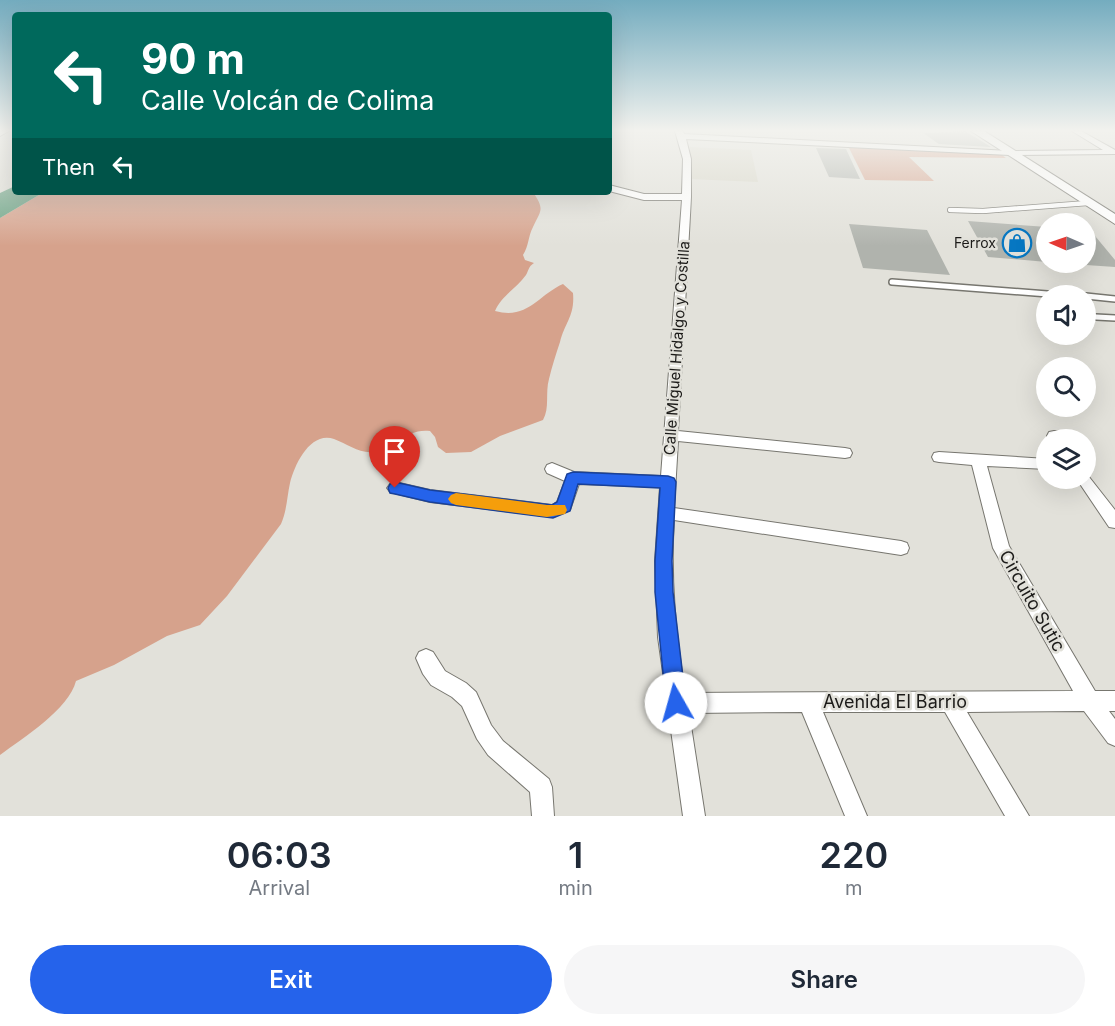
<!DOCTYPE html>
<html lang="en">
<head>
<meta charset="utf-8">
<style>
  :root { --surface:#fff; --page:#f6f6f7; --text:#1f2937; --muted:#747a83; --accent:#2563eb }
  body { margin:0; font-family:Inter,sans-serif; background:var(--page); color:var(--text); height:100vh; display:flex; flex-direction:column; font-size:22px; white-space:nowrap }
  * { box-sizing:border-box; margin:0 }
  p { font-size:20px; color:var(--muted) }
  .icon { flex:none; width:33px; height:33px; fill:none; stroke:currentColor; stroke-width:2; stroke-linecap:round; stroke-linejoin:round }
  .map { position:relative; height:816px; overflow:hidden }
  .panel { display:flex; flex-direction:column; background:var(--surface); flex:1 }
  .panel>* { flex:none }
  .guide { position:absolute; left:12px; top:12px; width:600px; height:183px; border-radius:6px; box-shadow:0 6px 24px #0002; background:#00695c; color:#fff; overflow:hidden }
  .needle { width:39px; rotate:272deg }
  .buttons { position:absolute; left:1036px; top:213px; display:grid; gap:12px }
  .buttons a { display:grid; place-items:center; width:60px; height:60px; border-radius:50%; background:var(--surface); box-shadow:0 6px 24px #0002; font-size:30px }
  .pin { position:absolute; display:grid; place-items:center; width:51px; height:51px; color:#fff; margin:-62px -26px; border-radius:50% 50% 50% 0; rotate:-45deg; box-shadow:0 0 6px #0007 }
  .pin .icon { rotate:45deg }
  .me { position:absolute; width:66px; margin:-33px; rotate:353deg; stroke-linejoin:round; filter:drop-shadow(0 0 4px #0008) }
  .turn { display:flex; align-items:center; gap:21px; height:126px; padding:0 30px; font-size:27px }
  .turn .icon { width:78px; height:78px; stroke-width:2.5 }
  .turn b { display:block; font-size:42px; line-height:51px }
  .then { display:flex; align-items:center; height:57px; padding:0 30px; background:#0003; gap:12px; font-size:22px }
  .eta { display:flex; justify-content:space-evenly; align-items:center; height:102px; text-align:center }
  .eta b { font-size:36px; font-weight:600; line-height:42px }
  .button { display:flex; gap:12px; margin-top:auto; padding:12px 30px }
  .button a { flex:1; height:69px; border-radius:36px; background:var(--accent); color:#fff; font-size:24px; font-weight:600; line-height:69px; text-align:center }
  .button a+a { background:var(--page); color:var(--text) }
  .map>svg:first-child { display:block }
  .built { fill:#d8d6c8 }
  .green { fill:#d6a28c }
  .water { fill:#67a081 }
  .building { fill:#b0b3ad }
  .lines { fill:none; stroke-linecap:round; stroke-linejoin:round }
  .service-far1-casing { stroke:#77766f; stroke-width:6 }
  .service-casing { stroke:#77766f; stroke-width:8 }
  .minor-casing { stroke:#77766f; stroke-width:2 }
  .secondary-casing { stroke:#77766f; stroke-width:2 }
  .service-far1 { stroke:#fff; stroke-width:4.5 }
  .service { stroke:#fff; stroke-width:5 }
  .minor { fill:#fff; fill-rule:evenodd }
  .secondary { fill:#fff; fill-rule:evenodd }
  .route { fill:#2563eb; stroke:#184099; stroke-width:1.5 }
  .slow { fill:#f59e0b }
  .labels { text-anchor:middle; stroke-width:5; stroke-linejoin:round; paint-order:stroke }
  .far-poi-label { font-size:14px; fill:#1c1b19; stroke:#e2e1da; text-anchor:end }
  .street-label { font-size:15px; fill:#1c1b19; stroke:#e2e1da }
  .near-street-label { font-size:18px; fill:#1c1b19; stroke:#e2e1da }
</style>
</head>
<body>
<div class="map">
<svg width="1115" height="816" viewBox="0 0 1115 816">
  <rect width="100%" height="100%" fill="#e2e1da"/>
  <path class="built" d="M 690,147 L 751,150 L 758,182 L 690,179 Z"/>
  <path class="green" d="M 848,146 L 998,152 L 1006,158 L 909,157 L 934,181 L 865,180 Z
    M 44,192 L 533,192 C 545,210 541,210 533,227 C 528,236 529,246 523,255 L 525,260 L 534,263 C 528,267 529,270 526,275 C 516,289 502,295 495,311 C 528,320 538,295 563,284 L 573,293 C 575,316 565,322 560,342 C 556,354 552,366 549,379 C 545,393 550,408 543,420 L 500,436 L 471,452 L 446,453 L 438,447 L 435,437 L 430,431 C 406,428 396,448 374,452 C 359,454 348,444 334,439 C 311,431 295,463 290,483 C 287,497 287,510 281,524 L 227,596 L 200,625 L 167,636 L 114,665 L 76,681 C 69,709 23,738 0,755 L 0,218 Z"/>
  <path class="water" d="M 15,186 L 15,192 L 44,192 L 0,218 L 0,193 Z"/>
  <path class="building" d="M 965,131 L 991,147 L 939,144 L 923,133 Z
    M 816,148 L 846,149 L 860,179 L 829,177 Z
    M 968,221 L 1047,227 L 1047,262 L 988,257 Z
    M 849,224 L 927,230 L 950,275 L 863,268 Z
    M 1086,225 L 1115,260 L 1115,267 L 1086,265 Z"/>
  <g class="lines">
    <g class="service-far1-casing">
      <path id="service-far1" d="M 950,210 L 983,211 L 1088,203"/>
    </g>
    <g class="service-casing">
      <path id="service" d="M 892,282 L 1073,296
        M 1086,296 L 1115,299
        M 1096,317 L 1115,318"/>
    </g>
    <g class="minor-casing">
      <path id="minor" d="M 0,131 L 9,131 L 0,136 Z
        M 675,131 L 683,131 L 684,134 L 1010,151 L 1103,150 L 1072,131 L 1081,131 L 1115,150 L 1115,154 L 1010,155 L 686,139 L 691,159 L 691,197 L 678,431 L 845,448 L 850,449 L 852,453 L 850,457 L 845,458 L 678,441 L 674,508 L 901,541 L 907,543 L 909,548 L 907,553 L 901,555 L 674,520 C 670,579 676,635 685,693 L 1073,691 L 993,548 L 972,465 L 939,462 L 934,461 L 932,457 L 934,453 L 939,452 L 1047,459 L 1047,469 L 987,466 L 1009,546 L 1095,691 L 1115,691 L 1115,711 L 1109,711 L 1115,719 L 1115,746 L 1108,743 L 1084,711 L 967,712 L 1029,816 L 1005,816 L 945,712 L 823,712 L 867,816 L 845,816 L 802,712 L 689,713 L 705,816 L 683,816 L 658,637 L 655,561 L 660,487 L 579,484 L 570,510 L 553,517 L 430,502 L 390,492 L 387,488 L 390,484 L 395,482 L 430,490 L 552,505 L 557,502 L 565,481 L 547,473 L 545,469 L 547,465 L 552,463 L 574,472 L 661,476 L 682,200 L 644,200 L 609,191 L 609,185 L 644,194 L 682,194 L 683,159 Z
        M 1054,431 L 1059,432 L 1063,440 L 1049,440 L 1047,436 L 1049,432 Z
        M 1086,473 L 1115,510 L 1115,528 L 1109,527 L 1076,478 L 1086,478 Z
        M 426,649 L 433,652 L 445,671 L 466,683 L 476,692 L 491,725 L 503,741 L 549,779 L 552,787 L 554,816 L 532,816 L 530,792 L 488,755 L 477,739 L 462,706 L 452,697 L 431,685 L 423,674 L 416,658 L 419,652 Z"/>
    </g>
    <g class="secondary-casing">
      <path id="secondary" d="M 971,131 L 984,131 L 1115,214 L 1115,224 Z"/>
    </g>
    <use href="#service-far1" class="service-far1"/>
    <use href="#service" class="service"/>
    <use href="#minor" class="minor"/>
    <use href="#secondary" class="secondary"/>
  </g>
  <linearGradient id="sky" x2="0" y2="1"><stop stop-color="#74acbf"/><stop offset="0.53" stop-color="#f2f2ee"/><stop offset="1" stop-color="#f2f2ee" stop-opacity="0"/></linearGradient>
  <rect width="1115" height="246" fill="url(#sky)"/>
  <path class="route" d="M 573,472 L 668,476 L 674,478 L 676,482 L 672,561 L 673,592 L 686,703 L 683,711 L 676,713 L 669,711 L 666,703 L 655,592 L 655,561 L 660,488 L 578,484 L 570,511 L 553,518 L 430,502 L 395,494 L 390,493 L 388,488 L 390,484 L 395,482 L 430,490 L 552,505 L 557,502 L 567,474 Z"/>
  <path class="slow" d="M 456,493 L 547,505 L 565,505 L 567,510 L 565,514 L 547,517 L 456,505 L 451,503 L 448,499 L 451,495 Z"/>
  <defs>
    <g id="shop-ring" transform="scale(1.5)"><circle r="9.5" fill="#e2e1da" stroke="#0677c2" stroke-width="1.5"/><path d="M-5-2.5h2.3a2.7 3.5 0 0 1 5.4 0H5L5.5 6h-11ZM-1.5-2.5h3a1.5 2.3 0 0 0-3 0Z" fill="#0677c2"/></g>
  </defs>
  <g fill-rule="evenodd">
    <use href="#shop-ring" x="1017" y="243"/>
  </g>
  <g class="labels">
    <g class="far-poi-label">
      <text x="996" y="248">Ferrox</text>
    </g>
    <g class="street-label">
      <text transform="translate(677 348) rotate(-86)" y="5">Calle Miguel Hidalgo y Costilla</text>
    </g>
    <g class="near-street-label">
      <text transform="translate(1032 601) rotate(60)" y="6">Circuito Sutic</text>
      <text x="895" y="708">Avenida El Barrio</text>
    </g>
  </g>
</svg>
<div class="buttons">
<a><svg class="needle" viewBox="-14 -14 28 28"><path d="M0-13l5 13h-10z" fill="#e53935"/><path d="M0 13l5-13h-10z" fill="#747a83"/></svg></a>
<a><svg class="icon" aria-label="sound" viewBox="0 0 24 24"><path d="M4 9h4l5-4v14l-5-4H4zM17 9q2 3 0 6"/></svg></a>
<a><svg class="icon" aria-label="search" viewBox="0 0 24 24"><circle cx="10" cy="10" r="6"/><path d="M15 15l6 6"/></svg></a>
<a><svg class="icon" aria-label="layers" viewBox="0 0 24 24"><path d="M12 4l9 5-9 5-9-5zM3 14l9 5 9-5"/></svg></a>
</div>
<div class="pin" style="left:395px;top:488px;background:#d93025"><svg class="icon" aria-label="arrive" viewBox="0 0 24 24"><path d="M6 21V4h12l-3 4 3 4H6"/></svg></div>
<svg class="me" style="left:676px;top:703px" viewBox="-20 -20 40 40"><circle r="19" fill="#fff"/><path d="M0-13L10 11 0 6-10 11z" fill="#2563eb"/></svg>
<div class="guide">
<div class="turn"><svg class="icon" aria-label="left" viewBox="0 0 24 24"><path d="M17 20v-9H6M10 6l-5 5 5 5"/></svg><div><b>90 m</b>Calle Volcán de Colima</div></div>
<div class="then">Then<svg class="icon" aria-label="left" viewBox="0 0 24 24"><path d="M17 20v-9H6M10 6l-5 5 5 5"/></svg></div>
</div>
</div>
<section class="panel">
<div class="eta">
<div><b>06:03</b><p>Arrival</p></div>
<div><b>1</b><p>min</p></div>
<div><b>220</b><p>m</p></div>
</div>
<div class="button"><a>Exit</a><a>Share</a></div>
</section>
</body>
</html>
